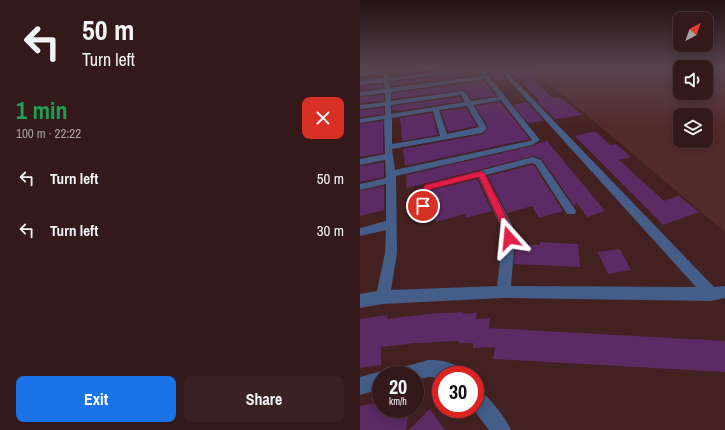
<!DOCTYPE html>
<html lang="en">
<head>
<meta charset="utf-8">
<style>
  :root { --surface:#331919; --page:#3b2222; --text:#f1f3f6; --muted:#a9a0a2; --line:#4e3838; --accent:#1a73e8 }
  body { margin:0; font-family:"Archivo Narrow",sans-serif; background:var(--page); color:var(--text); height:100vh; display:flex; flex-direction:column; font-size:15px; white-space:nowrap }
  * { box-sizing:border-box; margin:0 }
  p { font-size:13px; color:var(--muted) }
  .icon { flex:none; width:22px; height:22px; fill:none; stroke:currentColor; stroke-width:2; stroke-linecap:round; stroke-linejoin:round }
  .map { position:relative; flex:1; overflow:hidden }
  .drawer { display:flex; flex-direction:column; background:var(--surface); width:360px }
  .drawer>* { flex:none }
  .banner { background:#331919; color:var(--text); overflow:hidden }
  .needle { width:26px; rotate:40deg }
  .buttons { position:absolute; left:313px; top:12px; display:grid; gap:8px }
  .buttons a { display:grid; place-items:center; width:40px; height:40px; border-radius:8px; background:var(--surface); box-shadow:0 2px 10px #0003,0 0 0 1px var(--line); font-size:20px }
  .speed { position:absolute; left:12px; top:366px; display:flex; gap:8px; font-size:20px; font-weight:700; text-align:center }
  .speed>* { display:grid; place-content:center; width:52px; height:52px; border-radius:50%; background:var(--surface); box-shadow:0 2px 10px #0003,0 0 0 1px var(--line); line-height:1 }
  .speed small { font-size:10px; font-weight:400 }
  .speed .limit { border:6px solid #d22; background:#fff; color:#111 }
  .pin { position:absolute; display:grid; place-items:center; width:34px; height:34px; color:#fff; margin:-17px; border:2px solid #fff; border-radius:50%; box-shadow:0 1px 4px #0007 }
  .me { position:absolute; width:44px; margin:-22px; rotate:342deg; stroke-linejoin:round; filter:drop-shadow(0 0 3px #0008) }
  .turn { display:flex; align-items:center; gap:14px; height:84px; padding:0 16px; font-size:18px }
  .turn .icon { width:52px; height:52px; stroke-width:2.5 }
  .turn b { display:block; font-size:28px; line-height:34px }
  .round { display:grid; place-items:center; flex:none; width:42px; height:42px; border-radius:8px; background:var(--page) }
  .headline { display:flex; align-items:center; justify-content:space-between; height:68px; padding:0 16px }
  h1 { font-size:24px; font-weight:700; line-height:30px; color:#1e9e55 }
  .button { display:flex; gap:8px; margin-top:auto; padding:8px 16px }
  .button a { flex:1; height:46px; border-radius:8px; background:var(--accent); color:#fff; font-size:16px; font-weight:700; line-height:46px; text-align:center }
  .button a+a { background:var(--page); color:var(--text) }
  ul { padding:0; list-style:none }
  li { display:flex; align-items:center; gap:12px; height:52px; padding:0 16px }
  li div { flex:1 }
  li b { display:block; font-size:15px }
  li em { font-style:normal }
  main { display:flex; flex:1; min-height:0 }
  .map>svg:first-child { display:block }
  .built { fill:#532a2a; fill-rule:evenodd }
  .building { fill:#5c2a65 }
  .lines { fill:none; stroke-linecap:round; stroke-linejoin:round }
  .minor { fill:#445d89; fill-rule:evenodd }
  .route { fill:#e11d48; stroke:#92132f }
</style>
</head>
<body>
<main>
<section class="drawer">
<div class="banner">
<div class="turn"><svg class="icon" aria-label="left" viewBox="0 0 24 24"><path d="M17 20v-9H6M10 6l-5 5 5 5"/></svg><div><b>50 m</b>Turn left</div></div>
</div>
<div class="headline"><div><h1>1 min</h1><p>100 m · 22:22</p></div><a class="round" style="background:#d93025;color:#fff"><svg class="icon" aria-label="close" viewBox="0 0 24 24"><path d="M6 6l12 12M18 6L6 18"/></svg></a></div>
<ul>
<li><svg class="icon" aria-label="left" viewBox="0 0 24 24"><path d="M17 20v-9H6M10 6l-5 5 5 5"/></svg><div><b>Turn left</b></div><em>50 m</em></li>
<li><svg class="icon" aria-label="left" viewBox="0 0 24 24"><path d="M17 20v-9H6M10 6l-5 5 5 5"/></svg><div><b>Turn left</b></div><em>30 m</em></li>
</ul>
<div class="button"><a>Exit</a><a>Share</a></div>
</section>
<div class="map">
<svg width="365" height="430" viewBox="0 0 365 430">
  <rect width="100%" height="100%" fill="#442121"/>
  <path class="built" d="M 171,68 L 320,68 L 320,93 L 346,93 L 346,68 L 365,68 L 365,232 ZM 320,115 L 346,115 L 346,141 L 320,141 Z"/>
  <path class="building" d="M 51,68 L 85,68 L 30,76 L 30,73 Z
    M 94,68 L 116,68 L 119,75 L 31,86 L 31,82 L 86,75 L 94,71 Z
    M 124,68 L 137,68 L 146,79 L 134,81 Z
    M 145,68 L 177,68 L 178,75 L 155,78 Z
    M 169,77 L 193,98 L 200,97 L 222,115 L 195,119 L 177,101 L 179,100 L 163,84 Z
    M 124,81 L 136,96 L 112,99 L 106,91 L 103,90 L 32,99 L 32,93 Z
    M 23,84 L 23,88 L 0,90 L 1,86 Z
    M 24,95 L 24,101 L 0,103 L 0,97 Z
    M 100,97 L 103,101 L 39,111 L 39,110 L 32,110 L 32,106 Z
    M 140,102 L 170,139 L 45,166 L 43,149 L 123,134 L 128,127 L 115,106 Z
    M 167,102 L 184,121 L 168,123 L 153,105 Z
    M 24,108 L 24,114 L 0,117 L 0,110 Z
    M 106,108 L 117,126 L 88,132 L 81,111 Z
    M 72,113 L 78,135 L 42,141 L 40,118 Z
    M 23,121 L 23,153 L 0,157 L 0,124 Z
    M 235,131 L 250,145 L 256,144 L 271,157 L 259,160 L 304,201 L 319,196 L 339,212 L 303,225 L 215,136 Z
    M 187,141 L 245,211 L 227,217 L 216,202 L 215,207 L 182,159 L 174,156 L 47,188 L 46,175 L 172,146 L 177,144 Z
    M 24,162 L 24,177 L 0,182 L 0,166 Z
    M 172,165 L 174,165 L 203,211 L 179,218 L 172,206 L 147,213 L 128,176 Z
    M 117,179 L 132,211 L 106,218 L 105,214 L 76,222 L 70,193 L 72,190 Z
    M 24,186 L 24,210 L 0,216 L 0,191 Z
    M 180,242 L 218,244 L 220,267 L 154,264 L 156,244 L 180,245 Z
    M 260,249 L 271,270 L 248,274 L 238,252 Z
    M 103,312 L 103,314 L 117,313 L 116,319 L 130,318 L 129,328 L 365,341 L 365,372 L 133,359 L 135,347 L 113,348 L 113,343 L 99,343 L 99,341 L 56,343 L 21,347 L 21,365 L 0,368 L 0,319 L 28,315 L 27,319 L 68,314 Z
    M 21,402 L 21,409 L 49,409 L 46,430 L 0,430 L 0,406 Z
    M 70,409 L 85,430 L 49,430 Z"/>
  <g class="lines">
    <path class="minor" d="M 23,68 L 50,68 L 28,72 L 29,78 L 85,71 L 87,68 L 92,68 L 93,70 L 86,74 L 29,81 L 30,88 L 122,76 L 117,68 L 122,68 L 180,140 L 172,145 L 36,176 L 37,253 L 31,290 L 137,286 L 143,238 L 140,225 L 118,177 L 71,189 L 67,195 L 70,216 L 68,219 L 60,219 L 58,216 L 57,195 L 65,185 L 173,157 L 181,160 L 216,211 L 215,214 L 207,214 L 175,164 L 172,163 L 126,175 L 152,225 L 155,238 L 151,286 L 336,287 L 138,68 L 143,68 L 354,287 L 365,286 L 365,298 L 351,301 L 143,298 L 23,304 L 0,308 L 0,294 L 17,291 L 25,253 L 26,230 L 0,236 L 0,228 L 26,221 L 26,184 L 0,190 L 0,184 L 26,178 L 25,160 L 0,165 L 0,159 L 25,154 L 24,119 L 0,123 L 0,119 L 25,115 L 25,106 L 0,109 L 0,105 L 25,102 L 25,93 L 0,96 L 0,92 L 25,89 L 24,82 L 0,85 L 0,81 L 24,78 L 23,73 L 0,76 L 0,72 L 23,70 ZM 125,79 L 139,97 L 111,101 L 105,92 L 103,91 L 31,101 L 31,92 ZM 101,95 L 105,102 L 31,114 L 31,105 ZM 141,100 L 172,140 L 169,141 L 35,170 L 32,149 L 122,133 L 127,128 L 113,105 ZM 107,106 L 119,127 L 87,134 L 79,110 ZM 73,111 L 80,136 L 32,144 L 32,118 Z
      M 69,360 C 82,360 99,362 105,375 L 81,375 L 81,378 L 69,377 L 55,380 L 55,375 L 32,375 L 35,369 Z
      M 21,371 L 28,375 L 21,375 L 21,389 L 0,395 L 0,377 Z
      M 115,388 C 127,393 146,418 151,430 L 129,430 L 113,409 L 115,409 Z"/>
  </g>
  <linearGradient id="sky" x2="0" y2="1"><stop stop-color="#251212"/><stop offset="0.53" stop-color="#56434e"/><stop offset="1" stop-color="#56434e" stop-opacity="0"/></linearGradient>
  <rect width="365" height="129" fill="url(#sky)"/>
  <path class="route" d="M 121,171 L 125,174 L 150,225 L 154,238 L 153,241 L 146,241 L 141,225 L 119,177 L 71,189 C 64,199 69,200 66,208 L 63,209 L 58,206 L 58,196 L 65,185 Z"/>
</svg>
<div class="buttons">
<a><svg class="needle" viewBox="-14 -14 28 28"><path d="M0-13l5 13h-10z" fill="#e53935"/><path d="M0 13l5-13h-10z" fill="#a9a0a2"/></svg></a>
<a><svg class="icon" aria-label="sound" viewBox="0 0 24 24"><path d="M4 9h4l5-4v14l-5-4H4zM17 9q2 3 0 6"/></svg></a>
<a><svg class="icon" aria-label="layers" viewBox="0 0 24 24"><path d="M12 4l9 5-9 5-9-5zM3 14l9 5 9-5"/></svg></a>
</div>
<div class="speed"><div>20<small>km/h</small></div><div class="limit">30</div></div>
<div class="pin" style="left:63px;top:206px;background:#d93025"><svg class="icon" aria-label="arrive" viewBox="0 0 24 24"><path d="M6 21V4h12l-3 4 3 4H6"/></svg></div>
<svg class="me" style="left:149px;top:238px" viewBox="-20 -20 40 40"><path d="M0-17L14 15 0 8-14 15z" fill="#e11d48" stroke="#fff" stroke-width="4"/></svg>
</div>
</main>
</body>
</html>
